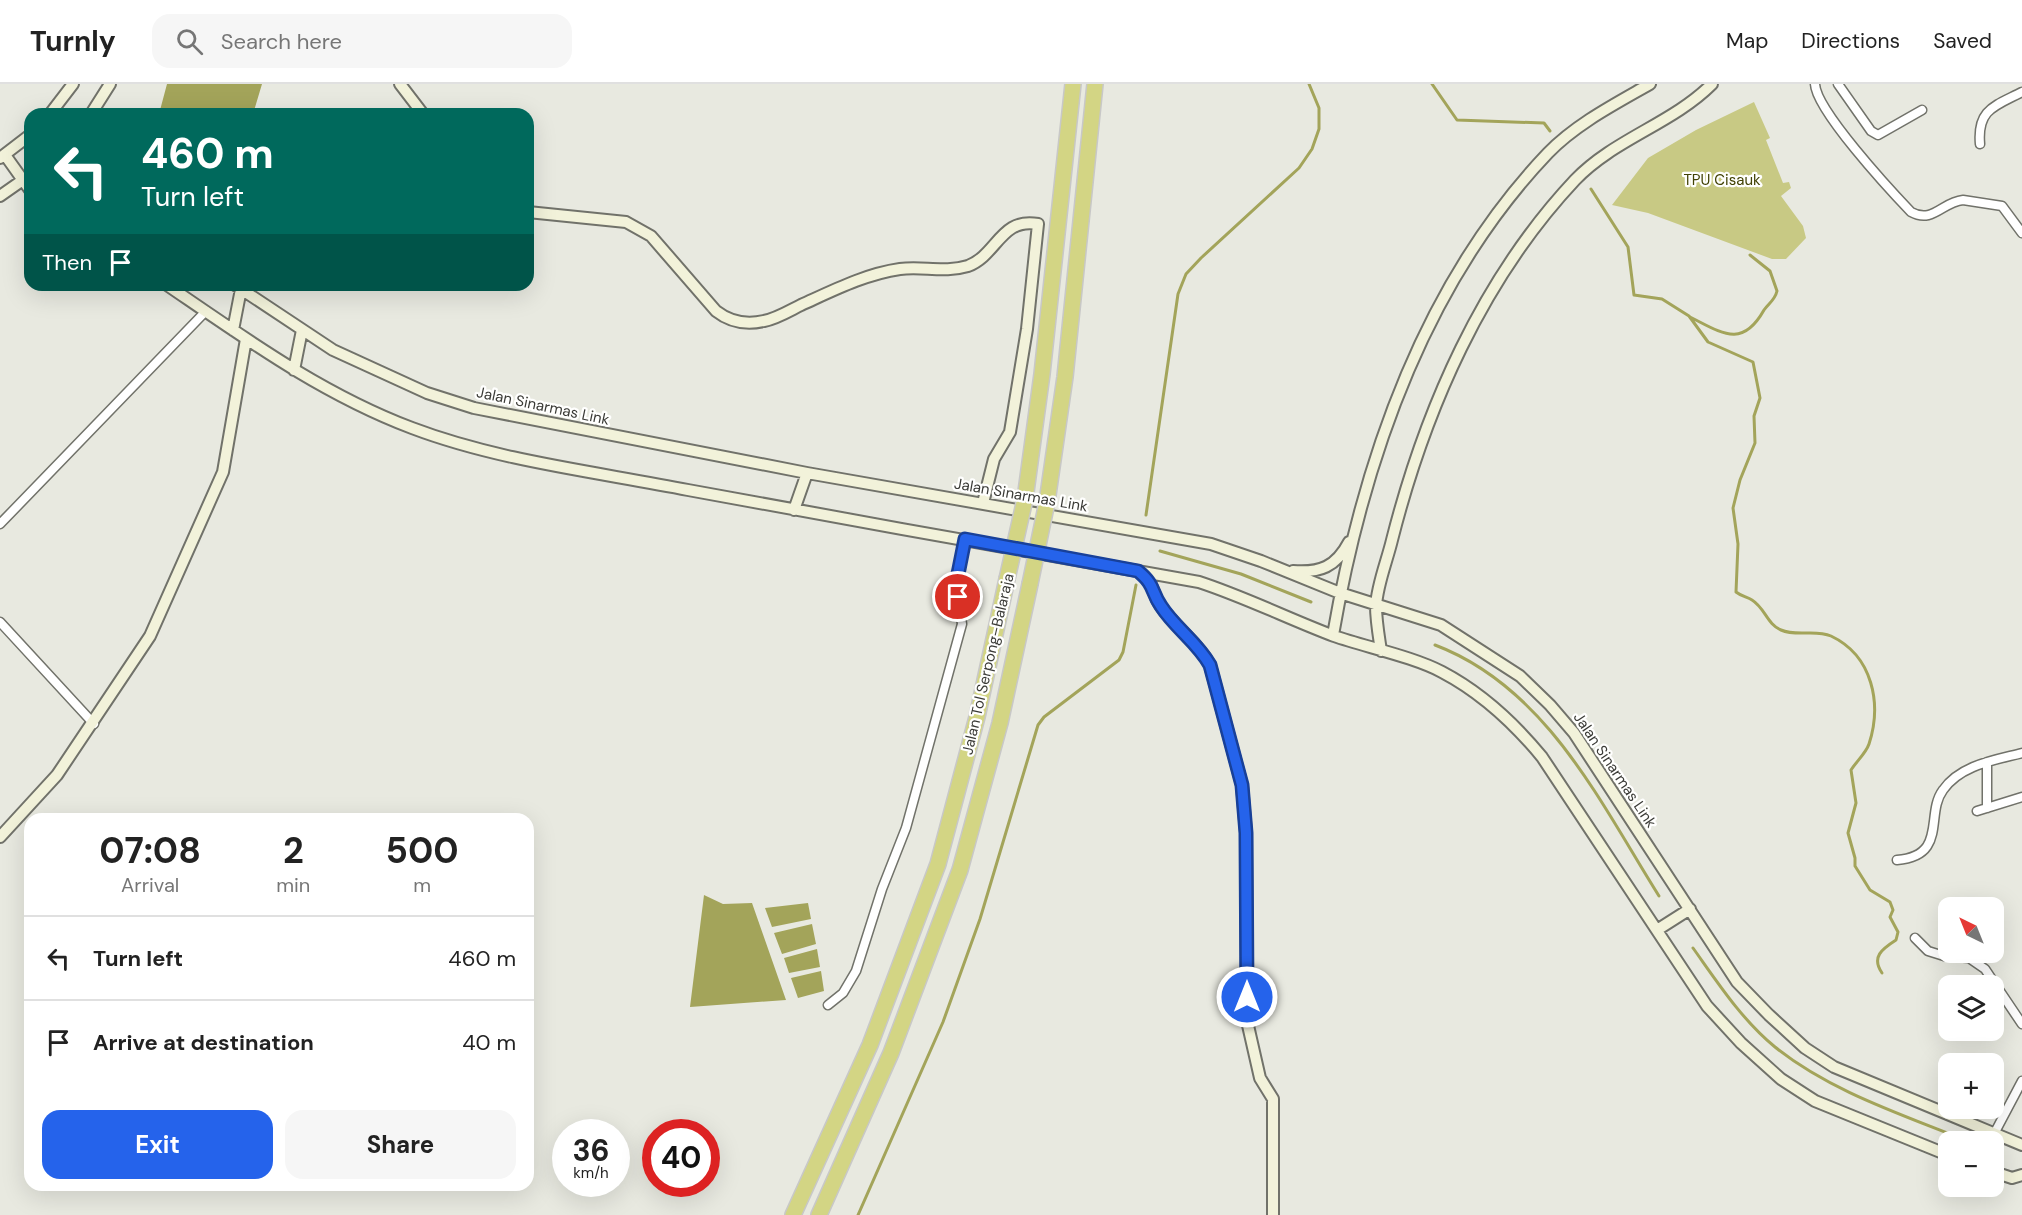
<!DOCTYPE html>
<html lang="en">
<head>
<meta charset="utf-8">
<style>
  :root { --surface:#fff; --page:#f6f6f6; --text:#222; --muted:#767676; --line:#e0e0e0; --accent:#2563eb }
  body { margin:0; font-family:"DM Sans",sans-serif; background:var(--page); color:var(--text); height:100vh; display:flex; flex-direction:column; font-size:22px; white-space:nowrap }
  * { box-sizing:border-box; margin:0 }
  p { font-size:20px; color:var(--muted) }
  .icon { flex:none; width:33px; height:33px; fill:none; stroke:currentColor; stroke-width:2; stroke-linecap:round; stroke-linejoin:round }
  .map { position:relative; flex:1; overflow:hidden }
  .details { position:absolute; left:24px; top:729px; width:510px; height:378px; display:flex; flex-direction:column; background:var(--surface); border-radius:18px; box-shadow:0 6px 24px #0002 }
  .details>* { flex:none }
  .banner { position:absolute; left:24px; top:24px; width:510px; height:183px; border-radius:18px; box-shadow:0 6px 24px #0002; background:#00695c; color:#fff; overflow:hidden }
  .needle { width:39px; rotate:317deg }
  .fabs { position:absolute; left:1938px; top:813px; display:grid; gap:12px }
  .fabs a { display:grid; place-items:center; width:66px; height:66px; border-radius:12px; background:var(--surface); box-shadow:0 6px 24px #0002; font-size:30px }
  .speed { position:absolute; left:552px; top:1035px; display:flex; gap:12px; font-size:30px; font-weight:700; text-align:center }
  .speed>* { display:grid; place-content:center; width:78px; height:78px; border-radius:50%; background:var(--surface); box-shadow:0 6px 24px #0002; line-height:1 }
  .speed small { font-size:15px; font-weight:400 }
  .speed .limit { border:9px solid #d22; background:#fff; color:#111 }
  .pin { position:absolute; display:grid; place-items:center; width:51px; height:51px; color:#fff; margin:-26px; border:3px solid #fff; border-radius:50%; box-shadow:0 2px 6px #0007 }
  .me { position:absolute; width:66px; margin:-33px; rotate:0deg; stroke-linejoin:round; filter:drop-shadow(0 0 4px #0008) }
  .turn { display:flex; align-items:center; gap:21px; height:126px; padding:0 18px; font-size:27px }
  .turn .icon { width:78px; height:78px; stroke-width:2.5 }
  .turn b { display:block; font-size:42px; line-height:51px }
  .then { display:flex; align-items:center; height:57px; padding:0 18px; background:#0003; gap:12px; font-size:22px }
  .eta { display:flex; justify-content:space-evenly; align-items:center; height:102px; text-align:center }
  .eta b { font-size:36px; font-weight:700; line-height:42px }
  .action { display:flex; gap:12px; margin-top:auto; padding:12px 18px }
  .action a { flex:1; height:69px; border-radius:18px; background:var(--accent); color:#fff; font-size:24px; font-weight:700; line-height:69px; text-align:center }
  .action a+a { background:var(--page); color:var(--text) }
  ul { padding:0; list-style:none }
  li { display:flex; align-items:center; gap:18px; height:84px; padding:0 18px; border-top:2px solid var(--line) }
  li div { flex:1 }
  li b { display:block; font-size:22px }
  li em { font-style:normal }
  header { display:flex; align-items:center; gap:36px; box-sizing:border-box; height:84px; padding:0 30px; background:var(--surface); border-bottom:2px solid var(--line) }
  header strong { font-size:28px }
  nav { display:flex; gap:33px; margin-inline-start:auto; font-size:21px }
  .search { width:420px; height:54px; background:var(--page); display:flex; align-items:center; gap:15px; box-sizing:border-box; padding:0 21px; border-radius:18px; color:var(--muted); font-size:22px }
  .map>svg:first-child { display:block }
  .green { fill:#c8c984 }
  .water { fill:#a3a45a }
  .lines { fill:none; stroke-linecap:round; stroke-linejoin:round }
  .stream { stroke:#a3a45a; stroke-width:3 }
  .street-casing { stroke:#71726a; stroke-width:11 }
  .secondary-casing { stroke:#71726a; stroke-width:14 }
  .highway-casing { stroke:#c8c8c7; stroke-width:18 }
  .street { stroke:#fff; stroke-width:8 }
  .secondary { stroke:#f2f2da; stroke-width:10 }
  .highway { stroke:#d3d584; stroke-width:15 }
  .highway-bridge-casing { stroke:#c8c8c7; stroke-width:18; stroke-linecap:butt }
  .highway-bridge { stroke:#d3d584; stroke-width:15 }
  .route-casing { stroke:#184099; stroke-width:15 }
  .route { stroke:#2563eb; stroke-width:10 }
  .labels { text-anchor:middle; stroke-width:4.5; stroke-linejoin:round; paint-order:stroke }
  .park-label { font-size:15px; fill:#424205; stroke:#fffffe }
  .street-label { font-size:15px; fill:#3a3a36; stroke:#fffffe }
</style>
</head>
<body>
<header>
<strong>Turnly</strong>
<div class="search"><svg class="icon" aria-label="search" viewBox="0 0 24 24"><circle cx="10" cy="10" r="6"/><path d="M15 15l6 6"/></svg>Search here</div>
<nav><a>Map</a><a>Directions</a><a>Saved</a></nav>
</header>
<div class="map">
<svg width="2022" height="1131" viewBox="0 0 2022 1131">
  <rect width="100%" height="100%" fill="#e8e9e0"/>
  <path class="green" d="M 1754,18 L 1770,54 L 1766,56 L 1783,99 L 1789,98 L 1791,104 L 1781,112 L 1803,142 L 1806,154 L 1786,175 L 1772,175 L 1648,129 L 1612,121 L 1648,74 L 1696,46 Z"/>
  <path class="water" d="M 167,0 L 262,0 L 253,30 L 159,30 Z
    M 704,811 L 723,820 L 752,819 L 786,916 L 690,923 Z
    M 808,819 L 811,835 L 772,843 L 765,824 Z
    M 812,840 L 816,860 L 782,870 L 774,849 Z
    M 817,865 L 820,883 L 789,889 L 784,874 Z
    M 821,887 L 824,907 L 798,914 L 791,894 Z"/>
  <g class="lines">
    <path class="stream" d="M 1432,0 L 1457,36 L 1544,39 L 1550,47
      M 1591,105 L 1628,163 L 1634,211 L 1662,215 L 1689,232 L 1708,258 L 1753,278 L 1760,314 L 1754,332 L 1755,359 L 1740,396 L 1733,424 L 1738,460 L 1736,508 C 1741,512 1747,513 1752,516 C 1765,524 1767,540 1781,546 C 1797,553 1815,545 1831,552 C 1873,572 1882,620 1869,660 C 1866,669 1856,678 1851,686 L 1856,719 L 1848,749 L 1855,774 L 1855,782 L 1870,806 L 1890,818 L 1893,826 L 1890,833 L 1898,848 L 1896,856 C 1882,865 1871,873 1882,889
      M 1690,233 C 1722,249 1742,265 1764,226 C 1769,219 1775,216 1777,207 L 1770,187 L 1750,171
      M 1146,431 L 1178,210 L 1186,190 L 1201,174 L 1299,84 L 1312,65 L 1319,45 L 1319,24 L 1309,0
      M 1160,467 L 1241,490 L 1311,518
      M 1435,561 C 1546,603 1600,718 1659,812
      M 1693,864 C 1718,899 1742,936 1775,963 C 1831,1008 1904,1031 1970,1058
      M 1994,1067 L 1996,1068
      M 858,1131 L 943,938 L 980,835 L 1038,641 L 1044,633 L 1119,576 L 1123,568 L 1136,501"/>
    <g class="street-casing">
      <path id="street" d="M 1815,0 C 1816,26 1890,106 1911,128 C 1933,140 1942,118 1963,116 L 2002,122 L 2022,149
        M 1838,0 L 1871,47 L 1878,51 L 1922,26
        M 1980,60 C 1977,25 1995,22 2022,8
        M 0,440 L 206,227
        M 0,538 L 94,640
        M 1987,724 L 1987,678
        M 1977,727 L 2022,713
        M 1897,776 C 1948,772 1925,730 1943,706 C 1960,681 1995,676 2022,669
        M 1915,854 L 1928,867 L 1944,872 L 1969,874 L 1985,885 L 2022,940
        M 828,921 L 843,909 L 856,887 L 882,805 L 906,744 L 962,540 L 956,500 L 965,455
        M 1994,1050 L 2022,997"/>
    </g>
    <g class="secondary-casing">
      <path id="secondary" d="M 400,0 L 423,30
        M 50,30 L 73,0
        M 91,30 L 110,0
        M 5,71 L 30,106
        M 0,74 L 30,51
        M 0,112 L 30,91
        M 528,128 L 626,138 L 651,152 L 716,227 C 730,238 746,241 764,237 C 776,235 789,227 801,221 C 832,207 865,190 900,185 C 922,182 945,189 968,182 C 997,171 1001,133 1038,140 L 1027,245 L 1010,348 L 994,375 L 983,419
        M 167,201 C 246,255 322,310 412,344 C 499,377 597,388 688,406 C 858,438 1029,467 1199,498 C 1245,513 1289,535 1334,552 C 1366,563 1414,573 1442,588 C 1482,609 1514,639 1542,673 L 1707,922 L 1741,959 L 1781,995 L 1815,1017 L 1948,1071
        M 235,201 L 333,266 L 427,309 L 474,324 L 807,389 L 1211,460 L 1261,477 L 1340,509 L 1441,541 L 1520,592 L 1550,621 L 1574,649 L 1737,898 L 1769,931 L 1805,964 L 1834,983 L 2022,1061
        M 233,246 L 241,205
        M 294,286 L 302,246
        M 794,426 L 807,389
        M 1293,487 C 1320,489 1336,483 1349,458
        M 1140,489 C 1157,502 1151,510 1162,524 C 1177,544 1198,559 1210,581 L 1242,701 L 1246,749 L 1247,937 L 1260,994 L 1273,1015 L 1273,1131
        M 1333,551 C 1363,378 1424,199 1548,69 C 1576,40 1615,20 1650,0
        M 1381,567 C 1379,553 1376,537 1376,522 C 1377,501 1387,477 1392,456 C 1425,326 1482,195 1575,96 C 1614,55 1672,40 1712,0
        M 0,753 L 57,691 L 150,552 L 223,388 L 246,255
        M 1657,846 L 1690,825
        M 1994,1088 L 2012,1094 L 2022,1091"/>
    </g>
    <g class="highway-casing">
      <path id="highway" d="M 1025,415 L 1042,290 L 1073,0
        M 1047,418 L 1065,293 L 1095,0
        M 793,1131 L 870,961 L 938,780 L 977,633 L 1007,495
        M 819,1131 L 891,969 L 960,786 L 1000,639 L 1030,500"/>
    </g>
    <use href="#street" class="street"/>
    <use href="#secondary" class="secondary"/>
    <use href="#highway" class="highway"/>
    <g class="highway-bridge-casing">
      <path id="highway-bridge" d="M 1007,495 L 1025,415
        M 1030,500 L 1047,418"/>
    </g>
    <use href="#highway-bridge" class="highway-bridge"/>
  </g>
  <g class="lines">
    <g class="route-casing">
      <path id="route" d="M 958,513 L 956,500 L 965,455 L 1138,487 C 1156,502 1150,506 1161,522 C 1175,544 1197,558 1210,581 L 1242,701 L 1246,749 L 1247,913"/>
    </g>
    <use href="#route" class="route"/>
  </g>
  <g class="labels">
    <g class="park-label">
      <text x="1722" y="101">TPU Cisauk</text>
    </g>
    <g class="street-label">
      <text transform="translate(543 322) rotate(12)" y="5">Jalan Sinarmas Link</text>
      <text transform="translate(1021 411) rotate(10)" y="5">Jalan Sinarmas Link</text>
      <text transform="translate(988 580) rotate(-77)" y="5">Jalan Tol Serpong–Balaraja</text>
      <text transform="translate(1615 686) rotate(56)" y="5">Jalan Sinarmas Link</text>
    </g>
  </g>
</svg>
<div class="fabs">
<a><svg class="needle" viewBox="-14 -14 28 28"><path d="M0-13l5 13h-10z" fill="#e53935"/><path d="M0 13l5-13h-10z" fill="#767676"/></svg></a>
<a><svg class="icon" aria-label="layers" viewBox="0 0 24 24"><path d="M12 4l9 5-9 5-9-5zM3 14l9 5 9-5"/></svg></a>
<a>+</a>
<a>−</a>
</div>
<div class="speed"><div>36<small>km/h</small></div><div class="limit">40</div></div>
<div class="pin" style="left:958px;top:513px;background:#d93025"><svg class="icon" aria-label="arrive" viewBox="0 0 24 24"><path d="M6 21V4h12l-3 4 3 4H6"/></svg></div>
<svg class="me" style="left:1247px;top:913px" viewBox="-20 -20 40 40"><circle r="17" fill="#2563eb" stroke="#fff" stroke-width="3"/><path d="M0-11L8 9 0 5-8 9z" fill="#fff"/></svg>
<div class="banner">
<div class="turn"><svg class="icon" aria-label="left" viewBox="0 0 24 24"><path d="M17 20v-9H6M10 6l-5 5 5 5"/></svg><div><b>460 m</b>Turn left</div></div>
<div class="then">Then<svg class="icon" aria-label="arrive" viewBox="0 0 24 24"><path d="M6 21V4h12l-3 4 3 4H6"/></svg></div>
</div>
<section class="details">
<div class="eta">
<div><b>07:08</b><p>Arrival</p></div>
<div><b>2</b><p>min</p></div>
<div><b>500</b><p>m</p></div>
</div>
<ul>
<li><svg class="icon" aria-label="left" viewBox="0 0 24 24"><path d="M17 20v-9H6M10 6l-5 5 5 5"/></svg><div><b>Turn left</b></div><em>460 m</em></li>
<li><svg class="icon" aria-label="arrive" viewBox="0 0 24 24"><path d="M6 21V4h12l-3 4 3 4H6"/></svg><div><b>Arrive at destination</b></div><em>40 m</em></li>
</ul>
<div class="action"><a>Exit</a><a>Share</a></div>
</section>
</div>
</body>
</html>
